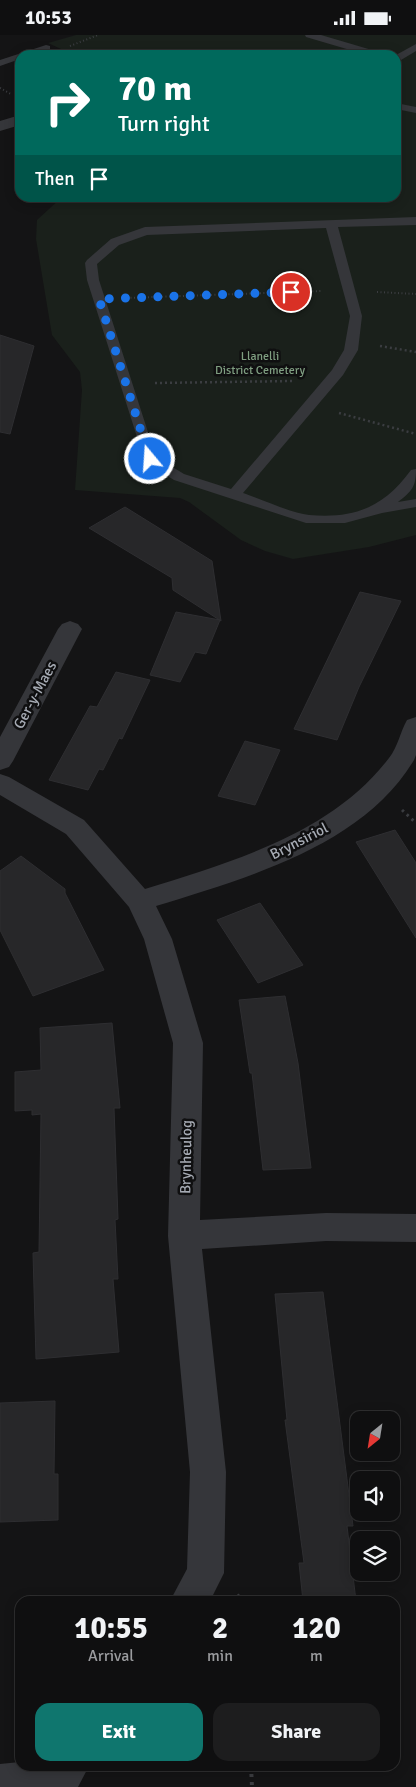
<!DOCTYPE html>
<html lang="en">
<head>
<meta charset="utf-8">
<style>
  :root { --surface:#0f0f10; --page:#1d1d1e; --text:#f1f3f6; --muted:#9b9c9f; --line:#2f2f30; --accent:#0f766e }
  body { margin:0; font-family:Signika,sans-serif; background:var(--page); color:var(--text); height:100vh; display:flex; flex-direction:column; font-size:19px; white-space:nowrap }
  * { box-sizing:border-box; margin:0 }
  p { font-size:16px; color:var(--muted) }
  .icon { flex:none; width:28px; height:28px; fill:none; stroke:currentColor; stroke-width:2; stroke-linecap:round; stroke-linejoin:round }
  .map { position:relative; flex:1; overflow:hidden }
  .side { position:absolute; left:15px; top:1561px; width:385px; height:175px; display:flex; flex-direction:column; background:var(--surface); border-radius:15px; box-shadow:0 2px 12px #0003,0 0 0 1px var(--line) }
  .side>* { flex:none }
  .guide { position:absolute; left:15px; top:15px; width:386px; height:152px; border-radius:15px; box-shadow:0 2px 12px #0003,0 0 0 1px var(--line); background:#00695c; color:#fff; overflow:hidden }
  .needle { width:32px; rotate:210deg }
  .controls { position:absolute; left:350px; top:1376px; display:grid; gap:10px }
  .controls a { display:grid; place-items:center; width:50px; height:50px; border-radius:10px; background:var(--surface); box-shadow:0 2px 12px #0003,0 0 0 1px var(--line); font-size:25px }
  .pin { position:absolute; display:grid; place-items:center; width:42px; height:42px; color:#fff; margin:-21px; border:2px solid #fff; border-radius:50%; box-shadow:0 1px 5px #0007 }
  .me { position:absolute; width:55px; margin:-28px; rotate:342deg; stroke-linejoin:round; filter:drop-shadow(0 0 4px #0008) }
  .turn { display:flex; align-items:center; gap:18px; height:105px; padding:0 20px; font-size:22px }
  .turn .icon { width:65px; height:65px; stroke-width:2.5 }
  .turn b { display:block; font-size:35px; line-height:42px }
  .then { display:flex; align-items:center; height:48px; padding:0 20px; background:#0003; gap:10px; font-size:19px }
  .eta { display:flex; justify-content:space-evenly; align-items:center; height:85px; text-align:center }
  .eta b { font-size:30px; font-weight:800; line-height:35px }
  .action { display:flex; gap:10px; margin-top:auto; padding:10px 20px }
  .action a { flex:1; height:58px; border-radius:15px; background:var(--accent); color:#fff; font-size:20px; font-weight:800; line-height:58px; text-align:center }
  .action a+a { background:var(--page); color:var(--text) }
  .status { display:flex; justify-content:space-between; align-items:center; height:35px; padding:0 25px; background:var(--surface); direction:ltr }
  .status svg { height:14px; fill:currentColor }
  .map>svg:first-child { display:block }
  .green { fill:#1a201b }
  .building { fill:#272729; stroke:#2e2e31 }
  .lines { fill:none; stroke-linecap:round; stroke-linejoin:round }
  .path-far3 { stroke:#3b3d41; stroke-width:2; stroke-dasharray:1 2.5; stroke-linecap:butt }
  .path-far2 { stroke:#3b3d41; stroke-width:2.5; stroke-dasharray:2 3; stroke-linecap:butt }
  .path-far1 { stroke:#3b3d41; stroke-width:3; stroke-dasharray:2.5 4; stroke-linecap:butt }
  .path { stroke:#3b3d41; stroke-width:4; stroke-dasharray:3 5; stroke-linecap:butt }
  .lane { fill:#35363a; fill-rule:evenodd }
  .street { fill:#35363a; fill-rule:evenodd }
  .route { stroke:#1a73e8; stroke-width:9; stroke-dasharray:0 16.2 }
  .labels { text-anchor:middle; stroke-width:5; stroke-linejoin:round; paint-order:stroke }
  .far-park-label { font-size:12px; fill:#7f9e81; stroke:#0f0f10 }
  .street-label { font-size:15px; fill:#a6abb4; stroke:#0f0f10 }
</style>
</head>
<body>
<div class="status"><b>10:53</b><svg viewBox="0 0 49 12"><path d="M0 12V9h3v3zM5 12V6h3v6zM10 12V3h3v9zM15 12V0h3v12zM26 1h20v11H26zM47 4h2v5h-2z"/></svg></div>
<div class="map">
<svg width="416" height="1752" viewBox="0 0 416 1752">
  <rect width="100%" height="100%" fill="#141415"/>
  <path class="green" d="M 76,0 L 416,0 L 416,500 L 369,512 L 293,524 L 265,516 L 241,505 L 189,467 L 180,463 L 75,455 L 82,355 L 80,337 L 52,300 L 36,204 L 37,185 L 61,163 L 396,162 L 396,20 L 74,20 L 48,8 Z"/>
  <path class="building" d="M 0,300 L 34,311 L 10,399 L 0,397 Z
    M 125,472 L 212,526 L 221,586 L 173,555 L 172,543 L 89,493 Z
    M 360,557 L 401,566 L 359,652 L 337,705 L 294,694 Z
    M 176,577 L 220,585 L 206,619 L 195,617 L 180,647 L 150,640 Z
    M 116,637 L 150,645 L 122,704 L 119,703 L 103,735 L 99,734 L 88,755 L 49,745 L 90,671 L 97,672 Z
    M 245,706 L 280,715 L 255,770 L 218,761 Z
    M 395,795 L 416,828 L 416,903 L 356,807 Z
    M 21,821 L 65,854 L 65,858 L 104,935 L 33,961 L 0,895 L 0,836 Z
    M 260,868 L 303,930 L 258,948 L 217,885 Z
    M 285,961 L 298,1028 L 311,1133 L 263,1135 L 252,1038 L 250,1038 L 239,965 Z
    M 112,988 L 120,1073 L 114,1073 L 118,1184 L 115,1185 L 118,1244 L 113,1244 L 119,1317 L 36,1324 L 33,1218 L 39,1217 L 41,1079 L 32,1080 L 32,1075 L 15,1076 L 15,1037 L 41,1035 L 40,993 Z
    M 323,1257 L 353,1491 L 347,1491 L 356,1566 L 303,1566 L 299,1528 L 304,1528 L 285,1385 L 287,1385 L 275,1259 Z
    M 55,1366 L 54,1439 L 58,1439 L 58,1485 L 0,1487 L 0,1368 Z"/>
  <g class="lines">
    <path class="path-far3" d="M 70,11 L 98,0
      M 0,53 L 11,59
      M 377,257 L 416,259
      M 127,263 L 321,256"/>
    <path class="path-far2" d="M 380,311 L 416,317
      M 155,348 L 293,346
      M 339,378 L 416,399"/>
    <path class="path-far1" d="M 402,775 L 416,788"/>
    <path class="path" d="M 237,1560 L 244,1566
      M 251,1731 L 252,1752"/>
    <path class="lane" d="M 305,0 L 321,0 L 382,18 L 383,20 L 367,20 L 306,2 Z
      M 416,9 L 416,16 L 396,28 L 396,20 Z
      M 46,10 L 50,11 L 50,15 L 34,20 L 20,20 L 20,24 L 0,31 L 0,25 Z
      M 396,68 L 416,72 L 416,78 L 396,74 Z
      M 416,182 L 416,190 L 338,192 L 362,281 L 358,315 L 343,340 L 243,458 C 261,464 291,478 309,480 C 355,484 384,472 411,435 L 416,434 C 416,452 412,456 398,467 L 416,464 L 416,472 L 382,478 L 345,488 L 306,488 L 174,445 L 145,427 L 87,245 L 85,228 L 87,225 L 111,204 L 145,192 ZM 326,193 L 350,281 L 344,315 L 332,335 L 231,454 L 184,439 L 156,422 L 99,245 L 97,229 L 119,210 L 147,200 Z"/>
    <path class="street" d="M 20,80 L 20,90 L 0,96 L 0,86 Z
      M 70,586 L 78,589 L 82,594 L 13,726 L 9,732 L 0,735 L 0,702 L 58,594 L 62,589 Z
      M 416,682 L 416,720 L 414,725 C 363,811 246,843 156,871 L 172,904 L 203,1008 L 200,1185 L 326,1178 L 416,1179 L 416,1207 L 326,1206 L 202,1214 L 226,1437 L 224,1538 L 210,1566 L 170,1566 L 187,1534 L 190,1437 L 168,1201 L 173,1008 L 144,904 L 129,872 L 66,799 L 0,760 L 0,739 L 9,742 L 84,785 L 145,854 C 233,826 331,799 389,723 C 398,712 400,697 407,685 Z
      M 20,1727 L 20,1731 L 89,1731 L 78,1752 L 0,1752 L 0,1729 Z"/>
  </g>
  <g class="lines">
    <path class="route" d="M 150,424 L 99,264 L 291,257"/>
  </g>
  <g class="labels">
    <g class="far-park-label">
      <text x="260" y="325">Llanelli<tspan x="260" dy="14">District Cemetery</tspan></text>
    </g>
    <g class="street-label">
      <text transform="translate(35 660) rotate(-62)" y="5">Ger-y-Maes</text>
      <text transform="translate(299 806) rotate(-27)" y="5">Brynsiriol</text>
      <text transform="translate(186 1122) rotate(-89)" y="5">Brynheulog</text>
    </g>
  </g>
</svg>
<div class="controls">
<a><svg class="needle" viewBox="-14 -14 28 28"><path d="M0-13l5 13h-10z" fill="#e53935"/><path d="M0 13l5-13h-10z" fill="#9b9c9f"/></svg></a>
<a><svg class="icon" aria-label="sound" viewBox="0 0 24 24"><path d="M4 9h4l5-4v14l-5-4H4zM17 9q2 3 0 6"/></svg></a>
<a><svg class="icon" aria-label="layers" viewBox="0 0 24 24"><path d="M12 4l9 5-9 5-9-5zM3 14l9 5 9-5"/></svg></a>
</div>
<div class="pin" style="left:291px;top:257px;background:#d93025"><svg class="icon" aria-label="arrive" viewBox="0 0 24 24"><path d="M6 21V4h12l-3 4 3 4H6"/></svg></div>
<svg class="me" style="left:150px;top:424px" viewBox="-20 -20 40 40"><circle r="17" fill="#1a73e8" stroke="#fff" stroke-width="3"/><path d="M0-11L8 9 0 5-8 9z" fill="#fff"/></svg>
<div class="guide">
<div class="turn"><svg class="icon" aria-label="right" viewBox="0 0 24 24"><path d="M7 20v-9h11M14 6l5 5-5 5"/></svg><div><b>70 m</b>Turn right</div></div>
<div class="then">Then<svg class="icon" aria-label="arrive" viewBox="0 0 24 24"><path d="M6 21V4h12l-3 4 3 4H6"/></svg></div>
</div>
<section class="side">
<div class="eta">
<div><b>10:55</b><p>Arrival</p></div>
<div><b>2</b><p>min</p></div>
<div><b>120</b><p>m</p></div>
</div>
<div class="action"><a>Exit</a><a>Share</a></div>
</section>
</div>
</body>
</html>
